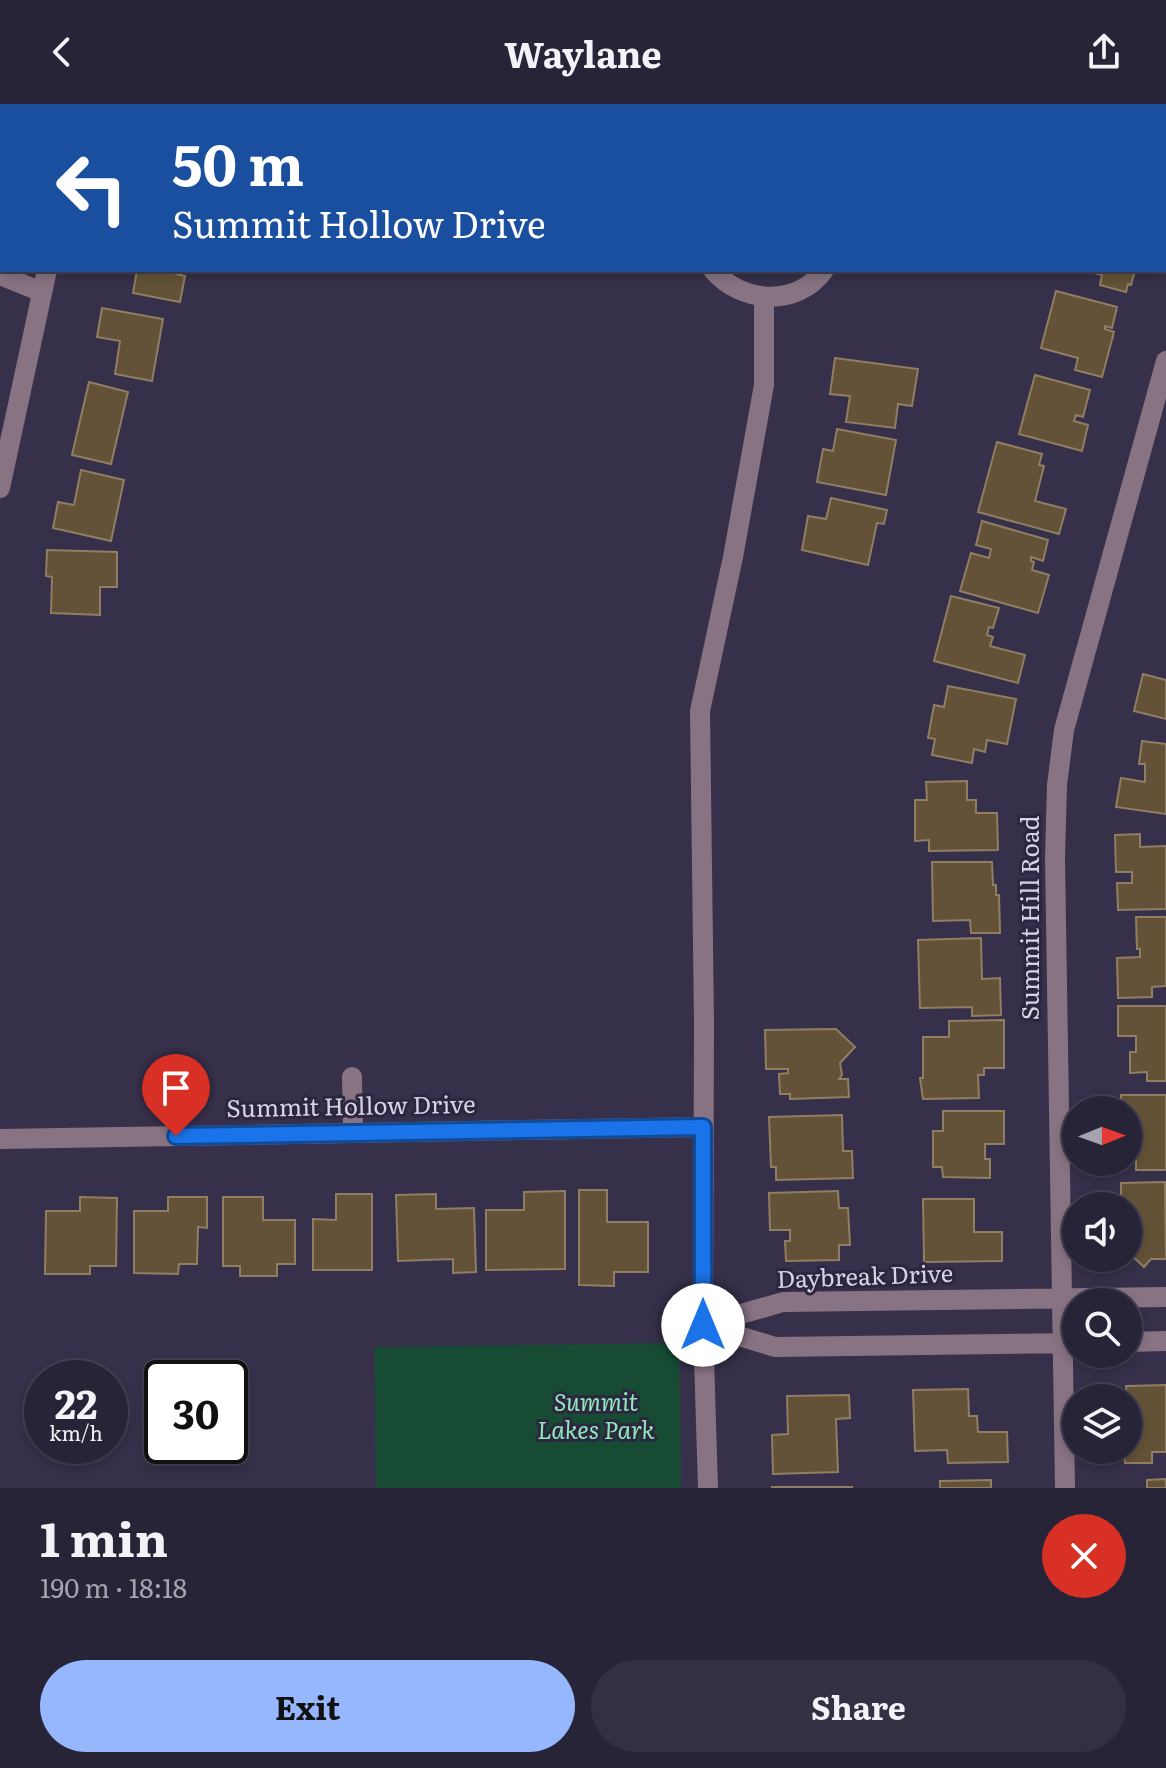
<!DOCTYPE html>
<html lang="en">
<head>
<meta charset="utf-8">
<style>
  :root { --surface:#282438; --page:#343043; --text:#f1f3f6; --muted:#a5a4ae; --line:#444153; --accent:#96b6fd }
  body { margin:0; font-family:Literata,serif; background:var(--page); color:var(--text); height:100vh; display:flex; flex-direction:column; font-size:30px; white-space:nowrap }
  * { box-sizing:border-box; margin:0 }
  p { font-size:26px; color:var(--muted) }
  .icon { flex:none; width:44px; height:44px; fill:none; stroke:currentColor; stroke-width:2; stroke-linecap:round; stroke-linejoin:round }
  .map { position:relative; height:1384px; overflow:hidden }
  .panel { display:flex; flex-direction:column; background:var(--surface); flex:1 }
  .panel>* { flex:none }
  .top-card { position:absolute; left:0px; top:0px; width:1166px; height:168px; box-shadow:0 4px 12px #0003,0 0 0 2px var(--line); background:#1a4fa0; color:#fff; overflow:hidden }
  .needle { width:52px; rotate:89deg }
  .tools { position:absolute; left:1062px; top:992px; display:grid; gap:16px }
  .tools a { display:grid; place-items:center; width:80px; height:80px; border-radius:50%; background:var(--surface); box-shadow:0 4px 12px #0003,0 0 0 2px var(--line); font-size:40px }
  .speed { position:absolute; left:24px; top:1256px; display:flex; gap:16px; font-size:40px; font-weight:700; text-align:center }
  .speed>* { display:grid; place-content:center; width:104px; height:104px; border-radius:50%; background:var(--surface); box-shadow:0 4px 12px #0003,0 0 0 2px var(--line); line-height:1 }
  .speed small { font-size:20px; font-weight:400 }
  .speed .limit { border:4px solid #111; border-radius:12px; background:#fff; color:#111 }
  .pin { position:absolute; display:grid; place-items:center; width:68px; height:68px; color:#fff; margin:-82px -34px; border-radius:50% 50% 50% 0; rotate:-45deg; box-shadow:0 0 8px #0007 }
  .pin .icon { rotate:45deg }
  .me { position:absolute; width:88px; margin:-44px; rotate:0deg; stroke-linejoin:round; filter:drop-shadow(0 0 6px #0008) }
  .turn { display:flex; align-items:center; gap:28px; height:168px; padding:0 40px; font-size:36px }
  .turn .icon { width:104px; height:104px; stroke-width:2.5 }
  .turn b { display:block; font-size:56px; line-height:68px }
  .round { display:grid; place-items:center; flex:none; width:84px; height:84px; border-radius:42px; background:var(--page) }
  .head { display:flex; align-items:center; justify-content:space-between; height:136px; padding:0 40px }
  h1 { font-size:48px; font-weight:700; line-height:60px }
  .action { display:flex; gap:16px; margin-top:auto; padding:16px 40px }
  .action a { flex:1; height:92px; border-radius:48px; background:var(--accent); color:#111; font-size:32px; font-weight:700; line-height:92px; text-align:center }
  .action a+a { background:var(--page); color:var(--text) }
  header { display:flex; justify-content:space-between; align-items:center; height:104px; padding:0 40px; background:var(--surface); font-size:36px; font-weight:700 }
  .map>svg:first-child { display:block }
  .green { fill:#174b34 }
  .building { fill:#635237; stroke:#907e62; stroke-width:2 }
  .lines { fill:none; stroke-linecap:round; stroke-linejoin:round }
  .minor { stroke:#887382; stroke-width:20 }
  .route-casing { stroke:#114b97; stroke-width:20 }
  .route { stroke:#1a73e8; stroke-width:14 }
  .labels { text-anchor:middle; stroke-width:6; stroke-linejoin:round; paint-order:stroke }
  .street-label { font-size:24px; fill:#d6d3e4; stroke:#2c2640 }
  .park-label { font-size:24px; font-style:italic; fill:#90e6ba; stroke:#2c2640 }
</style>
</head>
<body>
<header><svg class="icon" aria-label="back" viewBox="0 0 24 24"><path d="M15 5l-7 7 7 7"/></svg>Waylane<svg class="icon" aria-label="share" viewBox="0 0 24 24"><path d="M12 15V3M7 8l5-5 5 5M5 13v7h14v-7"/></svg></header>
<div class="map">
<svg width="1166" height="1384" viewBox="0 0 1166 1384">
  <rect width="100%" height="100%" fill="#36304a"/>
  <path class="green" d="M 679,1239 L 681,1384 L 376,1384 L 374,1243 Z"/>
  <path class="building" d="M 898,0 L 965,0 L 898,2 Z
    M 0,40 L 2,41 L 0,98 Z
    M 137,166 L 177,166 L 176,170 L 185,172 L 180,198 L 133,189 Z
    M 1084,166 L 1135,166 L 1131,181 L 1128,180 L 1126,188 L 1100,181 L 1102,171 Z
    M 1056,187 L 1117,203 L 1112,224 L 1105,222 L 1105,225 L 1114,228 L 1102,273 L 1075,266 L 1078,254 L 1041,244 Z
    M 102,204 L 163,215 L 152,277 L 115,270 L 120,237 L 97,233 Z
    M 835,254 L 918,265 L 912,302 L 898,300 L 895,324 L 846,318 L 850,292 L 830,290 Z
    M 1035,271 L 1090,286 L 1083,313 L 1076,311 L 1074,317 L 1088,321 L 1082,347 L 1019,330 Z
    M 89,278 L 128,288 L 111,360 L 72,351 Z
    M 837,325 L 896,336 L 886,391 L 817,378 L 823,345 L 833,347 Z
    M 997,338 L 1042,350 L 1039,361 L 1044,362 L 1035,397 L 1066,405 L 1059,430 L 978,408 Z
    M 81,366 L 124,376 L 111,437 L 53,424 L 58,398 L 74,401 Z
    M 831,394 L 887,406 L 884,420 L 877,419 L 868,461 L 802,446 L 808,412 L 826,415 Z
    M 982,417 L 1048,436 L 1043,457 L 1031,453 L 1031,457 L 1034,458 L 1032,466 L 1049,471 L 1038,509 L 960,487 L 971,449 L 989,454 L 991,445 L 976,441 Z
    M 47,446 L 117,448 L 117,483 L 100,483 L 100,511 L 51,509 L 52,473 L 46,472 Z
    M 951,492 L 999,504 L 993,524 L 989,523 L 987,531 L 993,533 L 990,542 L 1025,551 L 1018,579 L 934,557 Z
    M 1143,570 L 1166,576 L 1166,615 L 1134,607 Z
    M 948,582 L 1016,595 L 1007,640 L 987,636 L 985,648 L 974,645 L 972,659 L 932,651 L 935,635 L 928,634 L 934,601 L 944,603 Z
    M 1142,637 L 1166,640 L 1166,710 L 1116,703 L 1121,674 L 1145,678 L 1145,660 L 1139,660 Z
    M 967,677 L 967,696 L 976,696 L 976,709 L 997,709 L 998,746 L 929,747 L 929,736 L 915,737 L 915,696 L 927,696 L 926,678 Z
    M 1140,730 L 1140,743 L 1166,742 L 1166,805 L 1118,806 L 1117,779 L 1132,779 L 1132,768 L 1116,768 L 1115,731 Z
    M 932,758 L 992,758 L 993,781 L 996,781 L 996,791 L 999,791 L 1000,829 L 971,829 L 970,816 L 933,817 Z
    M 1136,813 L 1166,813 L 1166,882 L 1152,883 L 1152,893 L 1118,894 L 1117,854 L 1140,853 L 1140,845 L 1137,845 Z
    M 981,834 L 982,875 L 1000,874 L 1001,911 L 972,912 L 972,903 L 920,904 L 918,836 Z
    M 1118,902 L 1166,902 L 1166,977 L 1147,977 L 1147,968 L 1130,969 L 1130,948 L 1136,948 L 1136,932 L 1118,932 Z
    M 1004,916 L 1004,964 L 984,964 L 984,971 L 978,971 L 979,994 L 923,995 L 920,974 L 923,974 L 923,933 L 949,933 L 949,917 Z
    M 836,925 L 855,943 L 840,959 L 842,971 L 839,975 L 848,975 L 849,993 L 790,995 L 790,990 L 780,990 L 779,970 L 788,969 L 788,965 L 766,965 L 765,926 Z
    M 1121,991 L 1166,991 L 1166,1066 L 1136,1066 L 1136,1055 L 1130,1055 L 1128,1006 L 1121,1006 Z
    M 943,1007 L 1004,1007 L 1004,1040 L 985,1040 L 985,1055 L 990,1055 L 990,1074 L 943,1073 L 942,1063 L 933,1063 L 933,1027 L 943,1027 Z
    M 842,1011 L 843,1047 L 852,1047 L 853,1074 L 776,1076 L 776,1063 L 771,1063 L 769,1013 Z
    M 1165,1078 L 1166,1155 L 1151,1155 L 1144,1163 L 1131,1151 L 1139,1141 L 1139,1121 L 1128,1122 L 1128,1102 L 1121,1102 L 1121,1079 Z
    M 579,1086 L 607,1086 L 607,1118 L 648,1118 L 648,1168 L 614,1168 L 614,1182 L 579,1181 Z
    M 565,1087 L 565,1165 L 486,1166 L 486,1106 L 524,1106 L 524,1088 Z
    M 838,1087 L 839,1104 L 848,1104 L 850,1141 L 839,1141 L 839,1156 L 786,1157 L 785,1137 L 790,1137 L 790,1126 L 770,1126 L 769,1089 Z
    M 336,1090 L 372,1090 L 372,1166 L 313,1166 L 313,1115 L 336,1116 Z
    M 436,1090 L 436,1105 L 474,1104 L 476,1168 L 453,1169 L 453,1155 L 398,1157 L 396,1091 Z
    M 80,1093 L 117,1094 L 116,1162 L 90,1162 L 90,1170 L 45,1170 L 46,1107 L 80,1107 Z
    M 168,1093 L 207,1093 L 207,1124 L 198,1123 L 197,1160 L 179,1160 L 178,1170 L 134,1169 L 134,1107 L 168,1107 Z
    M 223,1093 L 263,1093 L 263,1116 L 295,1116 L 295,1160 L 277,1160 L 277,1172 L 240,1172 L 240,1162 L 223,1162 Z
    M 923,1095 L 974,1095 L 974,1128 L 1002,1128 L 1002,1157 L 924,1158 Z
    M 1166,1281 L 1166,1348 L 1152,1348 L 1152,1359 L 1125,1359 L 1124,1346 L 1128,1346 L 1128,1319 L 1134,1319 L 1134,1304 L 1128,1304 L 1126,1282 Z
    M 968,1285 L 969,1312 L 977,1312 L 978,1328 L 1007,1328 L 1008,1358 L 948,1359 L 947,1346 L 915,1347 L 913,1286 Z
    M 849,1291 L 850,1314 L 836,1315 L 838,1368 L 773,1370 L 772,1331 L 788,1330 L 787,1292 Z
    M 1166,1375 L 1166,1384 L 1147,1384 L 1147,1376 Z
    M 991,1376 L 991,1384 L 940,1384 L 940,1377 Z
    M 772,1383 L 852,1383 L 852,1384 L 772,1384 Z"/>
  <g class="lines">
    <path class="minor" d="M 202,0 L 212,2
      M 86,2 L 86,0
      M 827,2 L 828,0
      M 713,166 C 741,199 797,204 824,166
      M 0,171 L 42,188
      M 0,384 L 47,166
      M 352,973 L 353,1029
      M 0,1035 L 703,1023
      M 703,1221 L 783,1198 L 1166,1193
      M 703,1221 L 775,1243 L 1076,1239
      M 1128,1238 L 1166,1237
      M 708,1384 L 703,1221 L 704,918 L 700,607 L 733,453 L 764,281 L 764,193
      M 1065,1384 L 1055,754 L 1057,681 L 1064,626 L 1166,257"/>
  </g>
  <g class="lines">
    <g class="route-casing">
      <path id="route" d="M 176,1032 L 703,1023 L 703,1221"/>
    </g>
    <use href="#route" class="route"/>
  </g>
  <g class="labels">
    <g class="street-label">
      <text transform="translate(1031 814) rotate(-90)" y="8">Summit Hill Road</text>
      <text transform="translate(351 1003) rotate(-1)" y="8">Summit Hollow Drive</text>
      <text transform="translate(865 1173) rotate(-2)" y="8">Daybreak Drive</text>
    </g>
    <g class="park-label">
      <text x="596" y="1307">Summit<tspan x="596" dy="28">Lakes Park</tspan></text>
    </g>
  </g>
</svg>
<div class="tools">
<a><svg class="needle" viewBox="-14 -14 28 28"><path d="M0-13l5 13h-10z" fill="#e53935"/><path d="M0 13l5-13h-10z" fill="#a5a4ae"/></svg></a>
<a><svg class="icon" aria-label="sound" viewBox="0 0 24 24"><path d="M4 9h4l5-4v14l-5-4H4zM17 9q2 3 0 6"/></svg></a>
<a><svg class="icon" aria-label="search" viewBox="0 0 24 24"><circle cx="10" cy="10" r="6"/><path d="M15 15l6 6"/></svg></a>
<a><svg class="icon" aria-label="layers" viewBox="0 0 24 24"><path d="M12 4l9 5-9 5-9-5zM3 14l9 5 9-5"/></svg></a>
</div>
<div class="speed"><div>22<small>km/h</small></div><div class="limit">30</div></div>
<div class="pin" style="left:176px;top:1032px;background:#d93025"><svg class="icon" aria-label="arrive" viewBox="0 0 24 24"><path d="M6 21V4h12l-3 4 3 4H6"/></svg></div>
<svg class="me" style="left:703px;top:1221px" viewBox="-20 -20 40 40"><circle r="19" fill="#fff"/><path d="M0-13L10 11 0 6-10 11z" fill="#1a73e8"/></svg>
<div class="top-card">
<div class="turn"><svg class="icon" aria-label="left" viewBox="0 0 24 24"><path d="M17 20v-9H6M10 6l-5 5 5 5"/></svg><div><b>50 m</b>Summit Hollow Drive</div></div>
</div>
</div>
<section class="panel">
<div class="head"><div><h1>1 min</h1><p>190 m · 18:18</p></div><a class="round" style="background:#d93025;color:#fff"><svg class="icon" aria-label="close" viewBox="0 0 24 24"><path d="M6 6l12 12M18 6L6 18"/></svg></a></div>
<div class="action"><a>Exit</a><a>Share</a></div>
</section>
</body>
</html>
